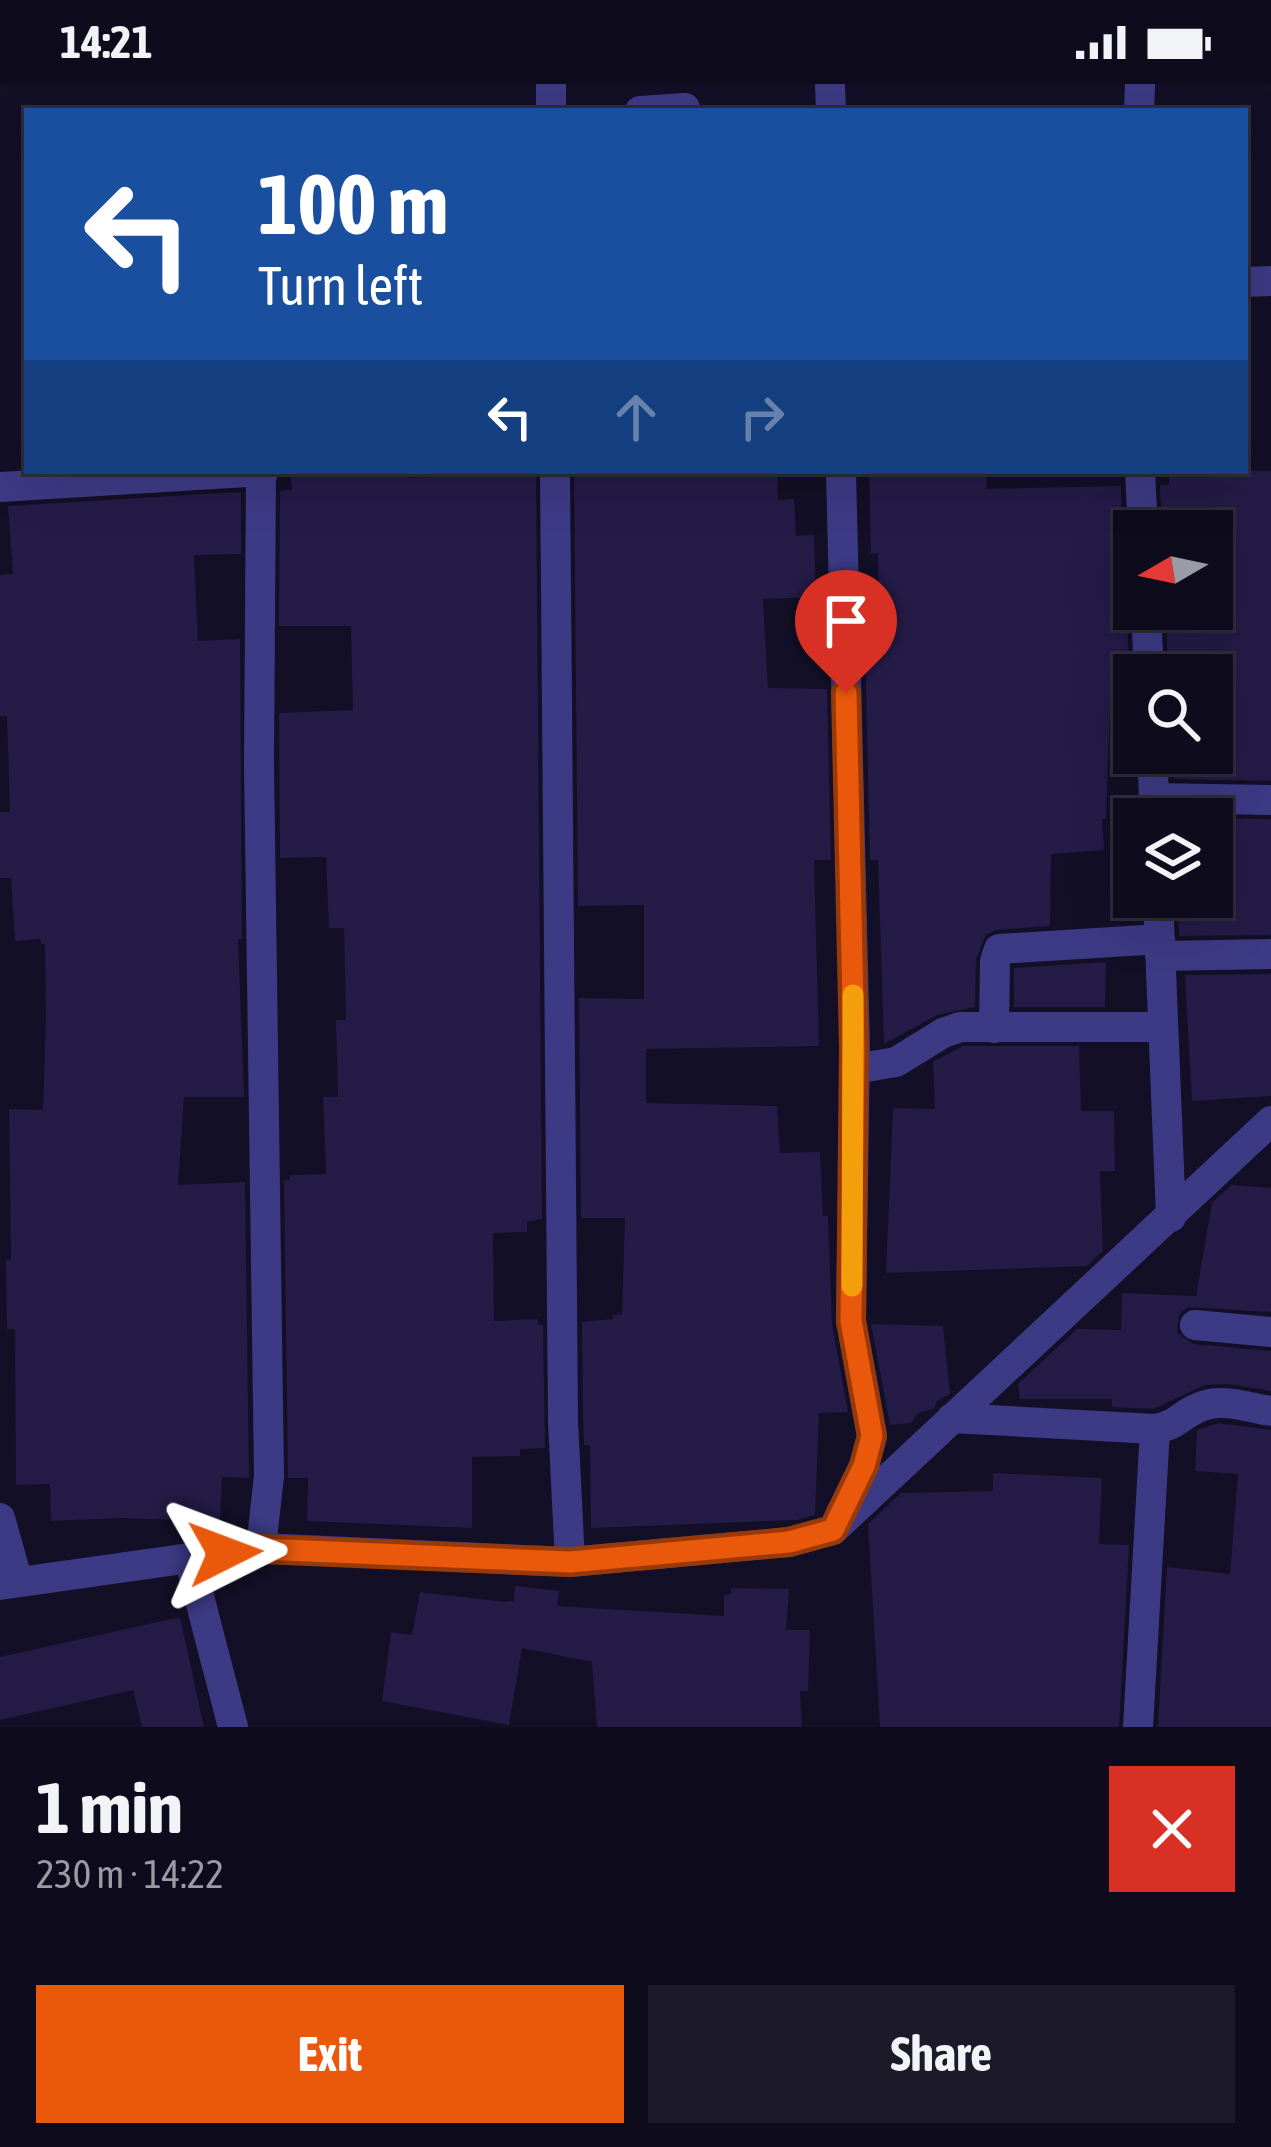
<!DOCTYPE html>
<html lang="en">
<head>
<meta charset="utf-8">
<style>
  :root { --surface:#0e0b1c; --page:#1c1929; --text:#f1f3f6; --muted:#9b9ba3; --line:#2e2b3b; --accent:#ea580c }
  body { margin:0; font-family:"Asap Condensed",sans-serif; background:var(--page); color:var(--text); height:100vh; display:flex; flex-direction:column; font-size:45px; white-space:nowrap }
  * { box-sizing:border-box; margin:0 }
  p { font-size:39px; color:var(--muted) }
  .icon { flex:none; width:66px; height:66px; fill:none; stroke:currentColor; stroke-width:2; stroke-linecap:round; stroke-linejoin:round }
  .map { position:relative; height:1643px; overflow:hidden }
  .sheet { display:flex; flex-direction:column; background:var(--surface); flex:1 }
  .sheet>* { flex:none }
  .top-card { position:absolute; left:24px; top:24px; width:1224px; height:366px; border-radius:0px; box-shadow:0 12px 48px #0002,0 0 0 3px var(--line); background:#1a4fa0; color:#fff; overflow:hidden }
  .needle { width:78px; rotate:261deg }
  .controls { position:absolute; left:1113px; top:426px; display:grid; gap:24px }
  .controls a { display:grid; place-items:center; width:120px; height:120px; border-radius:0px; background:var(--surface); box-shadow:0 12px 48px #0002,0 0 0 3px var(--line); font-size:60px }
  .pin { position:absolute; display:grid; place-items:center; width:102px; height:102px; color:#fff; margin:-123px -51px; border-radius:50% 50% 50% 0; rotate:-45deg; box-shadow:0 0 12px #0007 }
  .pin .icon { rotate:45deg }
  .me { position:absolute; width:132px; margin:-66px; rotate:87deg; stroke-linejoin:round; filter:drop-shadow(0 0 9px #0008) }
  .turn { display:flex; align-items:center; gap:42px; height:252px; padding:0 36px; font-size:54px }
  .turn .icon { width:156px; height:156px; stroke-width:2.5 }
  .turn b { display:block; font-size:84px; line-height:102px }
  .lanes { display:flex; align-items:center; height:114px; padding:0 36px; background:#0003; justify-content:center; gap:60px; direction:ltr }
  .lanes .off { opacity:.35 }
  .round { display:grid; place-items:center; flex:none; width:126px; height:126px; border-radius:0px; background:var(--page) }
  .head { display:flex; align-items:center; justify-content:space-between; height:204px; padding:0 36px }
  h1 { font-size:72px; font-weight:700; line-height:90px }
  .primary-button { display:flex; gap:24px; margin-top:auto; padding:24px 36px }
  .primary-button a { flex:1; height:138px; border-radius:0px; background:var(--accent); color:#fff; font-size:48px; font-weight:700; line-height:138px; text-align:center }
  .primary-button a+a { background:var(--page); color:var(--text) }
  .status { display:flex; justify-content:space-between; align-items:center; height:84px; padding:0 60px; background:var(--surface); direction:ltr }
  .status svg { height:33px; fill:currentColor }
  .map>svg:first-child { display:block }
  .building { fill:#241b47 }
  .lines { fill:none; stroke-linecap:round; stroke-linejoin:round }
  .minor { stroke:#3d3a85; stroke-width:30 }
  .route-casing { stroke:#983908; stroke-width:30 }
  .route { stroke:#ea580c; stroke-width:21 }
  .slow { stroke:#f59e0b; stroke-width:21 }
</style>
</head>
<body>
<div class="status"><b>14:21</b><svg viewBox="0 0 49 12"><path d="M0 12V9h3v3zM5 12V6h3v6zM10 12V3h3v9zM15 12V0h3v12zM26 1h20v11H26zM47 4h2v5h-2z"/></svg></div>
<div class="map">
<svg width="1271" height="1643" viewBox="0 0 1271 1643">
  <rect width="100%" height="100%" fill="#130f26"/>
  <path class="building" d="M 290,387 L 408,387 L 409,394 L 536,387 L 542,1135 L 527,1138 L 527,1148 L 493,1149 L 494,1237 L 538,1235 L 538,1241 L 543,1241 L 545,1364 L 520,1365 L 520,1372 L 472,1373 L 472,1444 L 307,1437 L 308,1394 L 288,1394 L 284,1096 L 290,1096 L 290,1091 L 326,1090 L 323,1013 L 338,1013 L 336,936 L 346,936 L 344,844 L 329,844 L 326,773 L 280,774 L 279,629 L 353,626 L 351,542 L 279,542 L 280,407 L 292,406 Z
    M 574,387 L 777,387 L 778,416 L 794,415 L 796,452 L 814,451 L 816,513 L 763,515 L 768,604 L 827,605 L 831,776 L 814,776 L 819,962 L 646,965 L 646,1019 L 777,1022 L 780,1069 L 820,1068 L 823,1132 L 828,1132 L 832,1240 L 848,1328 L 819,1329 L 815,1431 L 797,1436 L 591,1444 L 590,1361 L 584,1361 L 583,1336 L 582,1238 L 613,1235 L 613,1231 L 622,1230 L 625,1134 L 581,1134 L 579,914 L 644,915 L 644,821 L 578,822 Z
    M 869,387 L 986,387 L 987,405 L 1121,402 L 1123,525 L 1127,525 L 1129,591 L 1111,591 L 1106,735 L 1102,735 L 1104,766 L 1051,770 L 1050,842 L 998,846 L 986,850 L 976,876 L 975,923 L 937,931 L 884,960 L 878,776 L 870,776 L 865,561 L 880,561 L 878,469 L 871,470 Z
    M 1169,387 L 1271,387 L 1271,697 L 1174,695 L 1173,669 L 1212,669 L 1212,591 L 1168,591 L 1166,525 L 1212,525 L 1212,447 L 1162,447 L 1160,401 L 1169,401 Z
    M 241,408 L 241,470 L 194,471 L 198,557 L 240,555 L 242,855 L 238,855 L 244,1013 L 184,1013 L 178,1101 L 245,1098 L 249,1394 L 222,1393 L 220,1437 L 119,1434 L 51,1437 L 50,1400 L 16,1401 L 15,1245 L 7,1245 L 6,1176 L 11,1176 L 9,1025 L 43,1026 L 46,933 L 45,860 L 41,860 L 40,855 L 15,857 L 11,794 L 0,794 L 0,728 L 10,728 L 7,632 L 0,632 L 0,491 L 13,490 L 8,422 Z
    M 1174,734 L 1271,735 L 1271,851 L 1179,852 L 1178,813 L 1212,813 L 1212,735 Z
    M 1106,878 L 1105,923 L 1014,923 L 1014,884 Z
    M 1271,890 L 1271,1012 L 1192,1017 L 1185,891 Z
    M 963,962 L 1079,962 L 1081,1027 L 1114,1027 L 1115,1087 L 1100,1087 L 1103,1167 L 1087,1182 L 886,1189 L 893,1024 L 935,1025 L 933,978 Z
    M 1231,1101 L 1271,1104 L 1271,1228 L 1188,1223 L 1179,1231 L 1177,1248 L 1193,1260 L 1271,1267 L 1271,1307 L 1228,1300 L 1205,1301 L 1153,1325 L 1112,1323 L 1112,1315 L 1020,1315 L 1018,1300 L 1077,1245 L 1121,1246 L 1122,1209 L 1196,1212 L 1212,1119 Z
    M 871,1240 L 943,1242 L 950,1310 L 937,1317 L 934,1325 L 918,1329 L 911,1339 L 890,1341 Z
    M 1218,1339 L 1271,1346 L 1271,1643 L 1158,1643 L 1167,1483 L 1230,1490 L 1238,1390 L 1195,1387 L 1197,1346 Z
    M 993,1389 L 1102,1394 L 1099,1460 L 1129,1461 L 1119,1643 L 880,1643 L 868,1440 L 901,1409 L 993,1407 Z
    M 515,1502 L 559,1507 L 557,1522 L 724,1532 L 724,1511 L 731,1510 L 731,1504 L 789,1505 L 786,1546 L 810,1546 L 808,1607 L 800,1607 L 802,1643 L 597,1643 L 592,1578 L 522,1564 L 509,1641 L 382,1617 L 391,1548 L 412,1551 L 420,1508 L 505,1518 L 514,1517 Z
    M 180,1533 L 204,1643 L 142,1643 L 133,1606 L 0,1636 L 0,1573 Z"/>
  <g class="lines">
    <path class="minor" d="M 551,0 L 551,27
      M 830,0 L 831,27
      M 640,27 L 685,24
      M 1139,27 L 1140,0
      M 1245,198 L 1271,197
      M 261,387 L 259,680 L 269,1392 L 261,1464
      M 555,387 L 563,1337 L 570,1478
      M 841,387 L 855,964 L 851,1237 L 872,1352 L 864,1382 L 841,1429
      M 1140,387 L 1143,447
      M 0,403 L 264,387
      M 1146,525 L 1149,591
      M 1152,669 L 1155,735
      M 1154,714 L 1271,716
      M 1158,813 L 1171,1133
      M 1160,872 L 1271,870
      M 994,944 L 995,877 L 999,865 L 1160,855
      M 854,985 L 896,978 L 943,949 L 960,943 L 1163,943
      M 1195,1241 L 1271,1248
      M 952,1334 L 1155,1345 C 1180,1340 1180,1331 1200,1323 C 1220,1313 1250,1324 1271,1327
      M 0,1434 L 18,1498
      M 189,1474 L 233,1643
      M 0,1501 L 261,1464 L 570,1478 L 789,1458 L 833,1446 L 1271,1037
      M 1138,1643 L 1155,1345"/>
  </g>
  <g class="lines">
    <g class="route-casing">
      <path id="route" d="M 225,1469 L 261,1465 L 570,1478 L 789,1458 L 833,1446 L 864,1382 L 872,1352 L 851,1237 L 854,964 L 846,609"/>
    </g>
    <use href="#route" class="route"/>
    <path class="slow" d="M 852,1202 L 853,911"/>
  </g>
</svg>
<div class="controls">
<a><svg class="needle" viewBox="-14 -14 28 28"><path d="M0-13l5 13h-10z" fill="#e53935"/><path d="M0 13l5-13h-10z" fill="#9b9ba3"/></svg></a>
<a><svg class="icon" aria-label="search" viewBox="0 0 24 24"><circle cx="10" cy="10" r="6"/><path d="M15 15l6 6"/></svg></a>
<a><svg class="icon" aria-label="layers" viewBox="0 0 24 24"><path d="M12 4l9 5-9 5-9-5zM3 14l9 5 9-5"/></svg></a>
</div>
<div class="pin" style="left:846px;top:609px;background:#d93025"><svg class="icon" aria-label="arrive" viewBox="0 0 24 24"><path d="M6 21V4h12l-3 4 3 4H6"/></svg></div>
<svg class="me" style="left:225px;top:1469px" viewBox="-20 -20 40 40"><path d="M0-17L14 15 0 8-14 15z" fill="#ea580c" stroke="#fff" stroke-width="4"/></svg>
<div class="top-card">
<div class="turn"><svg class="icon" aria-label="left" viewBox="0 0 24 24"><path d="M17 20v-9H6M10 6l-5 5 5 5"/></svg><div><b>100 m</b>Turn left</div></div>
<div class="lanes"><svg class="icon" aria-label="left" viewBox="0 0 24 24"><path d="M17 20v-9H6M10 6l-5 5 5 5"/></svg><svg class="icon off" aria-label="ahead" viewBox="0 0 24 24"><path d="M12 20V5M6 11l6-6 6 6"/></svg><svg class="icon off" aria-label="right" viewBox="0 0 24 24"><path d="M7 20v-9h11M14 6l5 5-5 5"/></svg></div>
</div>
</div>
<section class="sheet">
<div class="head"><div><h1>1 min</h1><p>230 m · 14:22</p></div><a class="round" style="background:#d93025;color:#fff"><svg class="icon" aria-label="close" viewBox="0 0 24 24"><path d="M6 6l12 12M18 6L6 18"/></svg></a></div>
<div class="primary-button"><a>Exit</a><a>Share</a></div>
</section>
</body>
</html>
